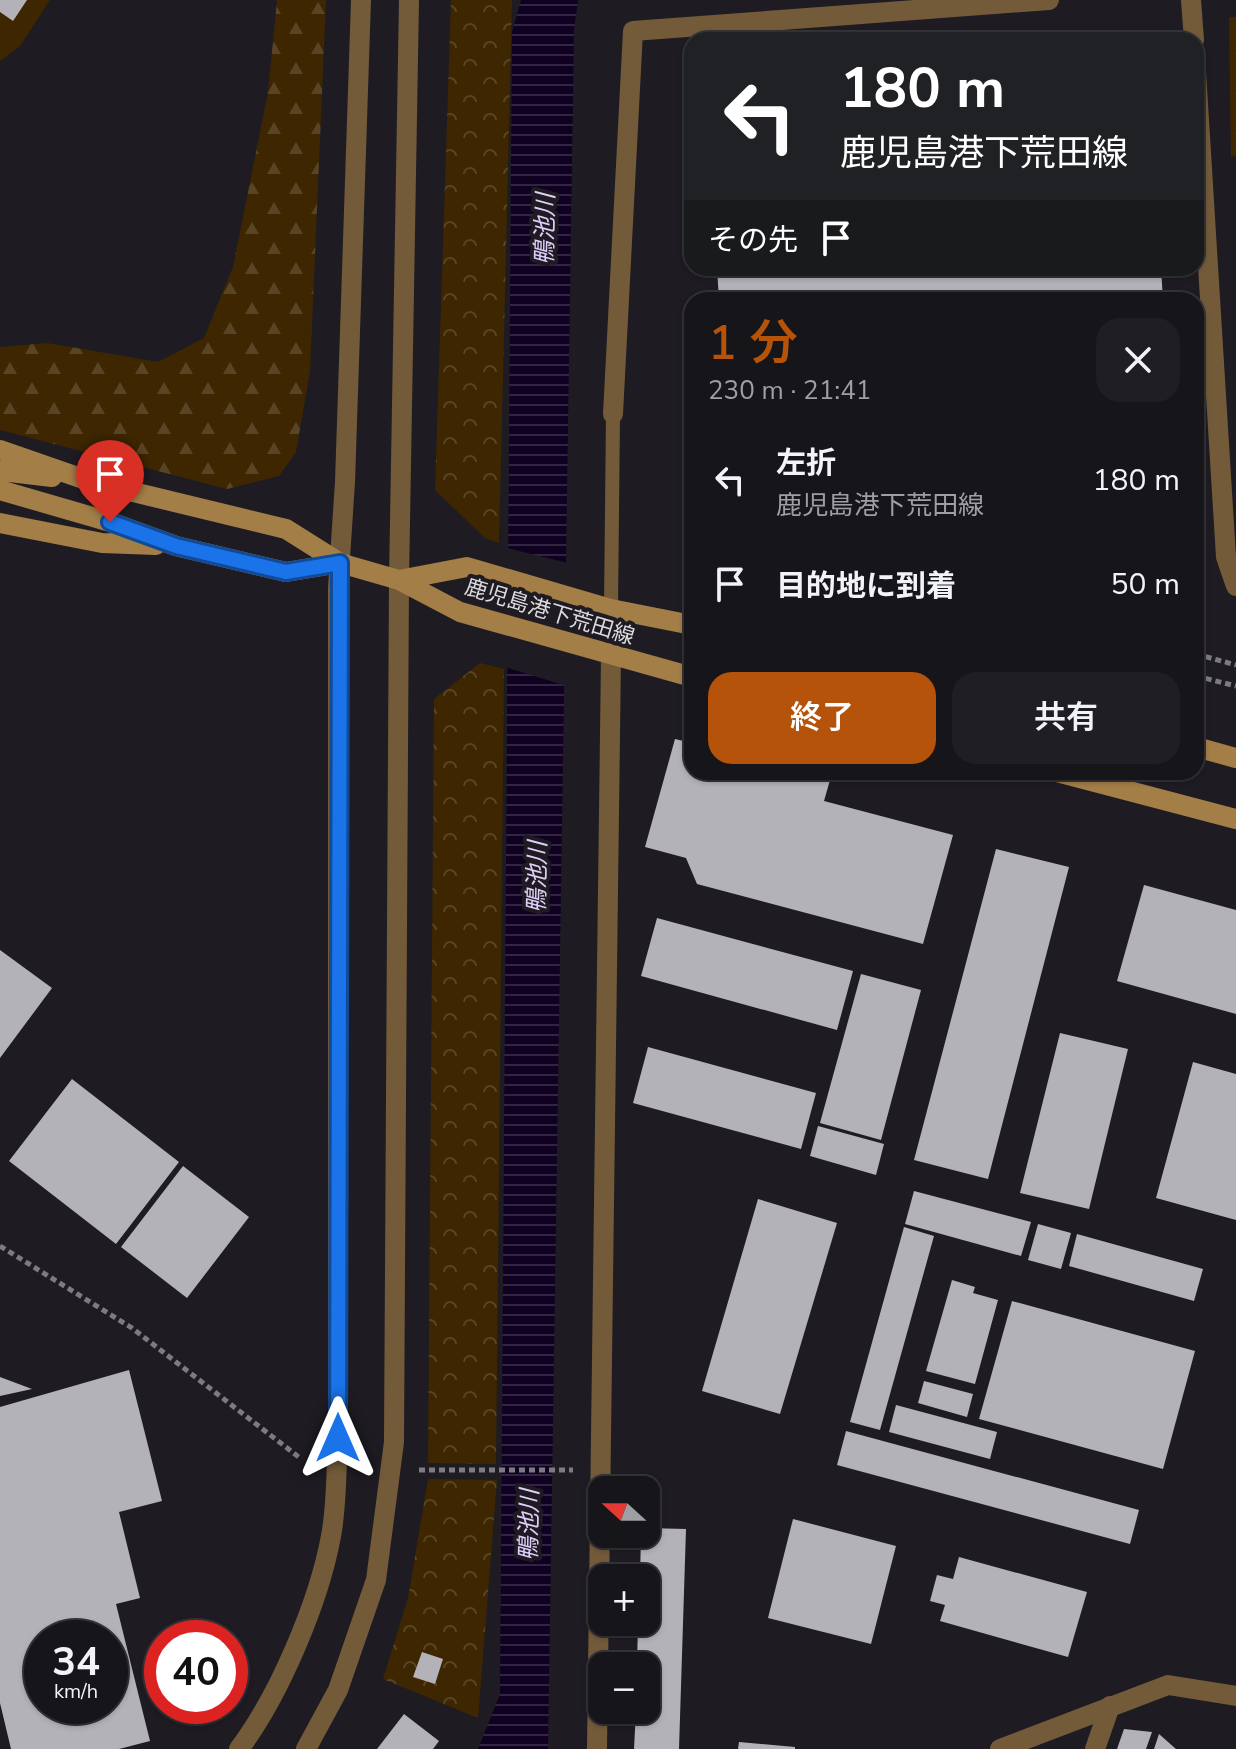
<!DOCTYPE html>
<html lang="ja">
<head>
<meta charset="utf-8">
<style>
  :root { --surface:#16151a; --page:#1f1e23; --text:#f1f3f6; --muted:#9e9fa2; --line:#353439; --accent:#b45309 }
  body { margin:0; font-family:"Nunito Sans","Noto Sans JP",sans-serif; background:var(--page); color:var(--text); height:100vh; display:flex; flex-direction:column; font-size:30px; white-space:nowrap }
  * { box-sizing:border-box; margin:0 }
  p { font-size:26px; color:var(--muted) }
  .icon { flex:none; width:44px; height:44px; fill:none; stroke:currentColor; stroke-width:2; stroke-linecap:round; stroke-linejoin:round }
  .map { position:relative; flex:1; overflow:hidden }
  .drawer { position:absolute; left:684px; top:292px; width:520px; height:488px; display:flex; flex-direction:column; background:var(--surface); border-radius:24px; box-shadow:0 2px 6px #0004,0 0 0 2px var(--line) }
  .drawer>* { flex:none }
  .top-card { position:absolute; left:684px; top:32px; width:520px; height:244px; border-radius:24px; box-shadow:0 2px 6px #0004,0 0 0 2px var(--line); background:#202124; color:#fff; overflow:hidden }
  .needle { width:52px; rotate:291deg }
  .tools { position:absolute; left:588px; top:1476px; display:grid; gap:16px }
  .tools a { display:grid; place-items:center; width:72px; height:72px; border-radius:16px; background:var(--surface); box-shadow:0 2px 6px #0004,0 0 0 2px var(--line); font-size:40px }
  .speed { position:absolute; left:24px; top:1620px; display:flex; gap:16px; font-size:40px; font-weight:700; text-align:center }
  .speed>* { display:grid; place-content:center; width:104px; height:104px; border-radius:50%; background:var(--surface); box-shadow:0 2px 6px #0004,0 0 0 2px var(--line); line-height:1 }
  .speed small { font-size:20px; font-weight:400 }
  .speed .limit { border:12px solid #d22; background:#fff; color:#111 }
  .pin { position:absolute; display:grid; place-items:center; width:68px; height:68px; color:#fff; margin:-82px -34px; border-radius:50% 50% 50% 0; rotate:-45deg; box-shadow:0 0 8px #0007 }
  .pin .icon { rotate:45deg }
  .me { position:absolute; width:88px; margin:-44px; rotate:0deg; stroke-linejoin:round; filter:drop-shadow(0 0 6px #0008) }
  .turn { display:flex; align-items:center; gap:28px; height:168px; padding:0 24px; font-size:36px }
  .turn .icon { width:104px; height:104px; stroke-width:2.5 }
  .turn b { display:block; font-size:56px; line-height:68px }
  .then { display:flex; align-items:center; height:76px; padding:0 24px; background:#0003; gap:16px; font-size:30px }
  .round { display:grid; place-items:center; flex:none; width:84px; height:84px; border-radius:24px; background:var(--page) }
  .head { display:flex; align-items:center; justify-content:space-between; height:136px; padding:0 24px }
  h1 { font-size:48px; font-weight:600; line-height:60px; color:var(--accent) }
  .primary-button { display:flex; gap:16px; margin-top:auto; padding:16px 24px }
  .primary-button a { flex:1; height:92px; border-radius:24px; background:var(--accent); color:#fff; font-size:32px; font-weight:600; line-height:92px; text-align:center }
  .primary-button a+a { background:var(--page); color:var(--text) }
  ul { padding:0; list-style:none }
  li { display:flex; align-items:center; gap:24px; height:104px; padding:0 24px }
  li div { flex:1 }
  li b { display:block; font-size:30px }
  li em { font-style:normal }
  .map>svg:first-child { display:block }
  .grass { fill:#3d2600 }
  .forest { fill:url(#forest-firs) }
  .park { fill:url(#park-crowns) }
  .water { fill:url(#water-rules) }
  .pier { fill:#1e1c22 }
  .building { fill:#b4b2b9; fill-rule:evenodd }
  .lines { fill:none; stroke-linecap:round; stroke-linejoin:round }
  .path { stroke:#7d7b80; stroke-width:5; stroke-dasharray:6 4; stroke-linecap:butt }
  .service { stroke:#735b3a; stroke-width:14 }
  .minor { stroke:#735b3a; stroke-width:20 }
  .tertiary { stroke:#735b3a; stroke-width:20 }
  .secondary { stroke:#a47e47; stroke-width:20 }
  .route-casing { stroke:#114b97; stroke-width:20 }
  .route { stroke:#1a73e8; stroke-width:14 }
  .labels { text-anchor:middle; stroke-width:8; stroke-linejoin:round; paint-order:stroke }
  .street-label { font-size:22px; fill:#dddbdf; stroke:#1e1c22 }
  .water-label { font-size:24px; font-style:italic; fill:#e0cffb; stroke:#1e1c22 }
</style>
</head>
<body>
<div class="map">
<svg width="1236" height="1749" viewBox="0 0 1236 1749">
  <defs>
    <pattern id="forest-firs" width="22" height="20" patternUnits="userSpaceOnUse" patternTransform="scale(2)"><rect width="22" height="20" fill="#3d2600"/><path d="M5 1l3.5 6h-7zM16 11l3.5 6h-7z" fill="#594525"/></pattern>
    <pattern id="park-crowns" width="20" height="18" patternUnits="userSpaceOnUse" patternTransform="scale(2)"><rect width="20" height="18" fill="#3d2600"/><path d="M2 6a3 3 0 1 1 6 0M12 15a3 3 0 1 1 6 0" fill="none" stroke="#594525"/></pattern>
    <pattern id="water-rules" width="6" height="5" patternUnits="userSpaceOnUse" patternTransform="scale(2)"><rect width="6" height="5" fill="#100022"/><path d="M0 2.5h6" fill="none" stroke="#322542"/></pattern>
  </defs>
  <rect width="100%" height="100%" fill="#1e1c22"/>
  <path class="grass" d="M 0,0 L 50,0 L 20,46 L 0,61 Z"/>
  <path class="forest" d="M 277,0 L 326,0 L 310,371 L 296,452 L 279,476 L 227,489 L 0,430 L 0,347 L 47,343 L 158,362 L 204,338 L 233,267 L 268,92 Z
    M 1229,17 L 1236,17 L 1236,156 L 1231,157 Z"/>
  <path class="park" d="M 451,0 L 512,0 L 499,543 L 485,538 L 435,490 Z
    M 480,663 L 504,669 L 496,1464 L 428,1463 L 434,699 Z
    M 428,1479 L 497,1480 L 478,1718 L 383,1679 L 408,1598 Z"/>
  <path class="water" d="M 521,0 L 578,0 L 574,30 L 548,1749 L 478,1749 L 500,1694 L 512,32 Z"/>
  <path class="pier" d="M 507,548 L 572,564 L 570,687 L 505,667 Z"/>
  <path class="building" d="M 0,0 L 27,0 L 13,21 L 0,12 Z
    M 717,268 L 1161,268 L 1163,300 L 719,300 Z
    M 675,739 L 692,743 L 692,772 L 800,772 L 830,780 L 824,801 L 953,835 L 923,944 L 697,884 L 686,858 L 645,847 Z
    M 996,849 L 1069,867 L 988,1179 L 914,1160 Z
    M 1144,885 L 1236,910 L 1236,1014 L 1117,981 Z
    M 657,918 L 853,971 L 837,1030 L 641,976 Z
    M 0,950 L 52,988 L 0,1058 Z
    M 861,974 L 921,990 L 881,1140 L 820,1123 Z
    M 1060,1033 L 1128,1049 L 1089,1209 L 1020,1193 Z
    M 648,1047 L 816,1093 L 801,1149 L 633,1103 Z
    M 1193,1062 L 1236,1074 L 1236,1220 L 1156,1198 Z
    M 72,1079 L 179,1162 L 116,1244 L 9,1161 Z
    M 818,1126 L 884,1144 L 876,1175 L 810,1156 Z
    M 183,1166 L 249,1217 L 187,1298 L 121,1247 Z
    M 914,1191 L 1031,1222 L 1021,1256 L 905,1224 Z
    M 758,1199 L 837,1223 L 780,1414 L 702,1391 Z
    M 1038,1224 L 1071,1233 L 1061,1269 L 1028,1260 Z
    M 904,1227 L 934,1236 L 880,1430 L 850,1422 Z
    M 1077,1234 L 1203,1269 L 1194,1301 L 1069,1266 Z
    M 952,1280 L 975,1287 L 973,1293 L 998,1300 L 975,1384 L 926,1371 Z
    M 1012,1301 L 1195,1351 L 1163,1469 L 979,1419 Z
    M 129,1370 L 162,1501 L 119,1512 L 140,1598 L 116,1604 L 150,1741 L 119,1749 L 11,1749 L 0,1703 L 0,1407 ZM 42,1638 L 110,1638 L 110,1706 L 42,1706 Z
    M 0,1377 L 32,1389 L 0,1396 Z
    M 924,1381 L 973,1394 L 967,1417 L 918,1403 Z
    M 896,1405 L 997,1432 L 990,1459 L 889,1432 Z
    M 846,1431 L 1139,1510 L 1130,1544 L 837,1465 Z
    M 793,1519 L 896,1546 L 871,1644 L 768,1618 Z
    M 646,1528 L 686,1529 L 679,1749 L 634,1749 L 636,1710 L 646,1710 L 646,1666 L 637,1666 L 638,1622 L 646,1622 L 646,1578 L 640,1578 L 641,1534 L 646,1534 Z
    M 959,1557 L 1087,1592 L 1068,1657 L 940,1621 L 945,1605 L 930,1601 L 937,1575 L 953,1579 Z
    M 422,1652 L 443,1659 L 435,1684 L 413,1677 Z
    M 404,1714 L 439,1741 L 433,1749 L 377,1749 Z
    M 1124,1729 L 1152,1732 L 1146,1749 L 1117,1749 Z
    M 1159,1734 L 1176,1749 L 1154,1749 Z
    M 739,1742 L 795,1747 L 795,1749 L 738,1749 Z"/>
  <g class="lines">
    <path class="path" d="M 1196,654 L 1236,665
      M 1196,676 L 1236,686
      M 0,1246 L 132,1328 L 300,1458
      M 419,1470 L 573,1470"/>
    <path class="service" d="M 611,609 L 613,414"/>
    <path class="minor" d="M 1191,0 L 1194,40
      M 1196,72 L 1226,557 L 1236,586
      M 613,414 L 633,31 L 1049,0
      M 597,1749 L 611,656
      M 1095,1749 L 1110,1706"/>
    <path class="tertiary" d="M 239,1749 C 279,1696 319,1602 331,1536 C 337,1505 336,1470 338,1438 L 338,588 L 345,482 L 361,0
      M 306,1749 L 338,1690 L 376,1580 L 394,1442 L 399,580 L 409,0
      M 1000,1749 L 1168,1685 L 1236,1696"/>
    <path class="secondary" d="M 0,450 L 92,482 L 286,529 L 340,563 L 399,580 L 460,612 L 692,677
      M 0,471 L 52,477
      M 0,490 L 110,522 L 176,546 L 286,572 L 340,563
      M 0,523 L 102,543 L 156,545
      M 399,580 L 467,567 L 611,609 L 692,625
      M 1196,747 L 1236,758
      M 1057,772 L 1236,819"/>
  </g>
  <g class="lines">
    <g class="route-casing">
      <path id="route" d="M 110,522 L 176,546 L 286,572 L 340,563 L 338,1438"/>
    </g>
    <use href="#route" class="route"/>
  </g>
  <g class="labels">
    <g class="street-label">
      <text transform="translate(550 611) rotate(17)" y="8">鹿児島港下荒田線</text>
    </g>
    <g class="water-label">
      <text transform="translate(545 229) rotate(-89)" y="8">鴨池川</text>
      <text transform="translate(537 877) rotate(-89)" y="8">鴨池川</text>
      <text transform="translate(529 1525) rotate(-89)" y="8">鴨池川</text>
    </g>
  </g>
</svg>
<div class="tools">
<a><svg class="needle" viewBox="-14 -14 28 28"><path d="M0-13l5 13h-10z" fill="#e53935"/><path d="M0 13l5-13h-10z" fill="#9e9fa2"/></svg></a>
<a>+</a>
<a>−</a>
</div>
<div class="speed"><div>34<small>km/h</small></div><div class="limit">40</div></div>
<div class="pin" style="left:110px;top:522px;background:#d93025"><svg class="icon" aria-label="arrive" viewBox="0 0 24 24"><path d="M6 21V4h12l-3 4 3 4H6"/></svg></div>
<svg class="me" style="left:338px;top:1438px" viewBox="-20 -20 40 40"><path d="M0-17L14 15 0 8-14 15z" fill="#1a73e8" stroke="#fff" stroke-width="4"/></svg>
<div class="top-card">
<div class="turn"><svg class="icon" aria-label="left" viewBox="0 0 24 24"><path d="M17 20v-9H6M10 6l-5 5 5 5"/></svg><div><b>180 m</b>鹿児島港下荒田線</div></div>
<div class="then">その先<svg class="icon" aria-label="arrive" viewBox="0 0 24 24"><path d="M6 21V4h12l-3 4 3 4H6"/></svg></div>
</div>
<section class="drawer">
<div class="head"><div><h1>1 分</h1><p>230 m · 21:41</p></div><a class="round"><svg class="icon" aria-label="close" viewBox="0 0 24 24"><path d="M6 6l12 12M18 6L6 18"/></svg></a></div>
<ul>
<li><svg class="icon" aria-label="left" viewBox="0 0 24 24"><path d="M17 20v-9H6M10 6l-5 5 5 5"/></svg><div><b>左折</b><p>鹿児島港下荒田線</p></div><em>180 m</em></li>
<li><svg class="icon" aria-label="arrive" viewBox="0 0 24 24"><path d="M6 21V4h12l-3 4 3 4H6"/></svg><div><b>目的地に到着</b></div><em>50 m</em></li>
</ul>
<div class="primary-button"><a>終了</a><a>共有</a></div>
</section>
</div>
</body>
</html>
